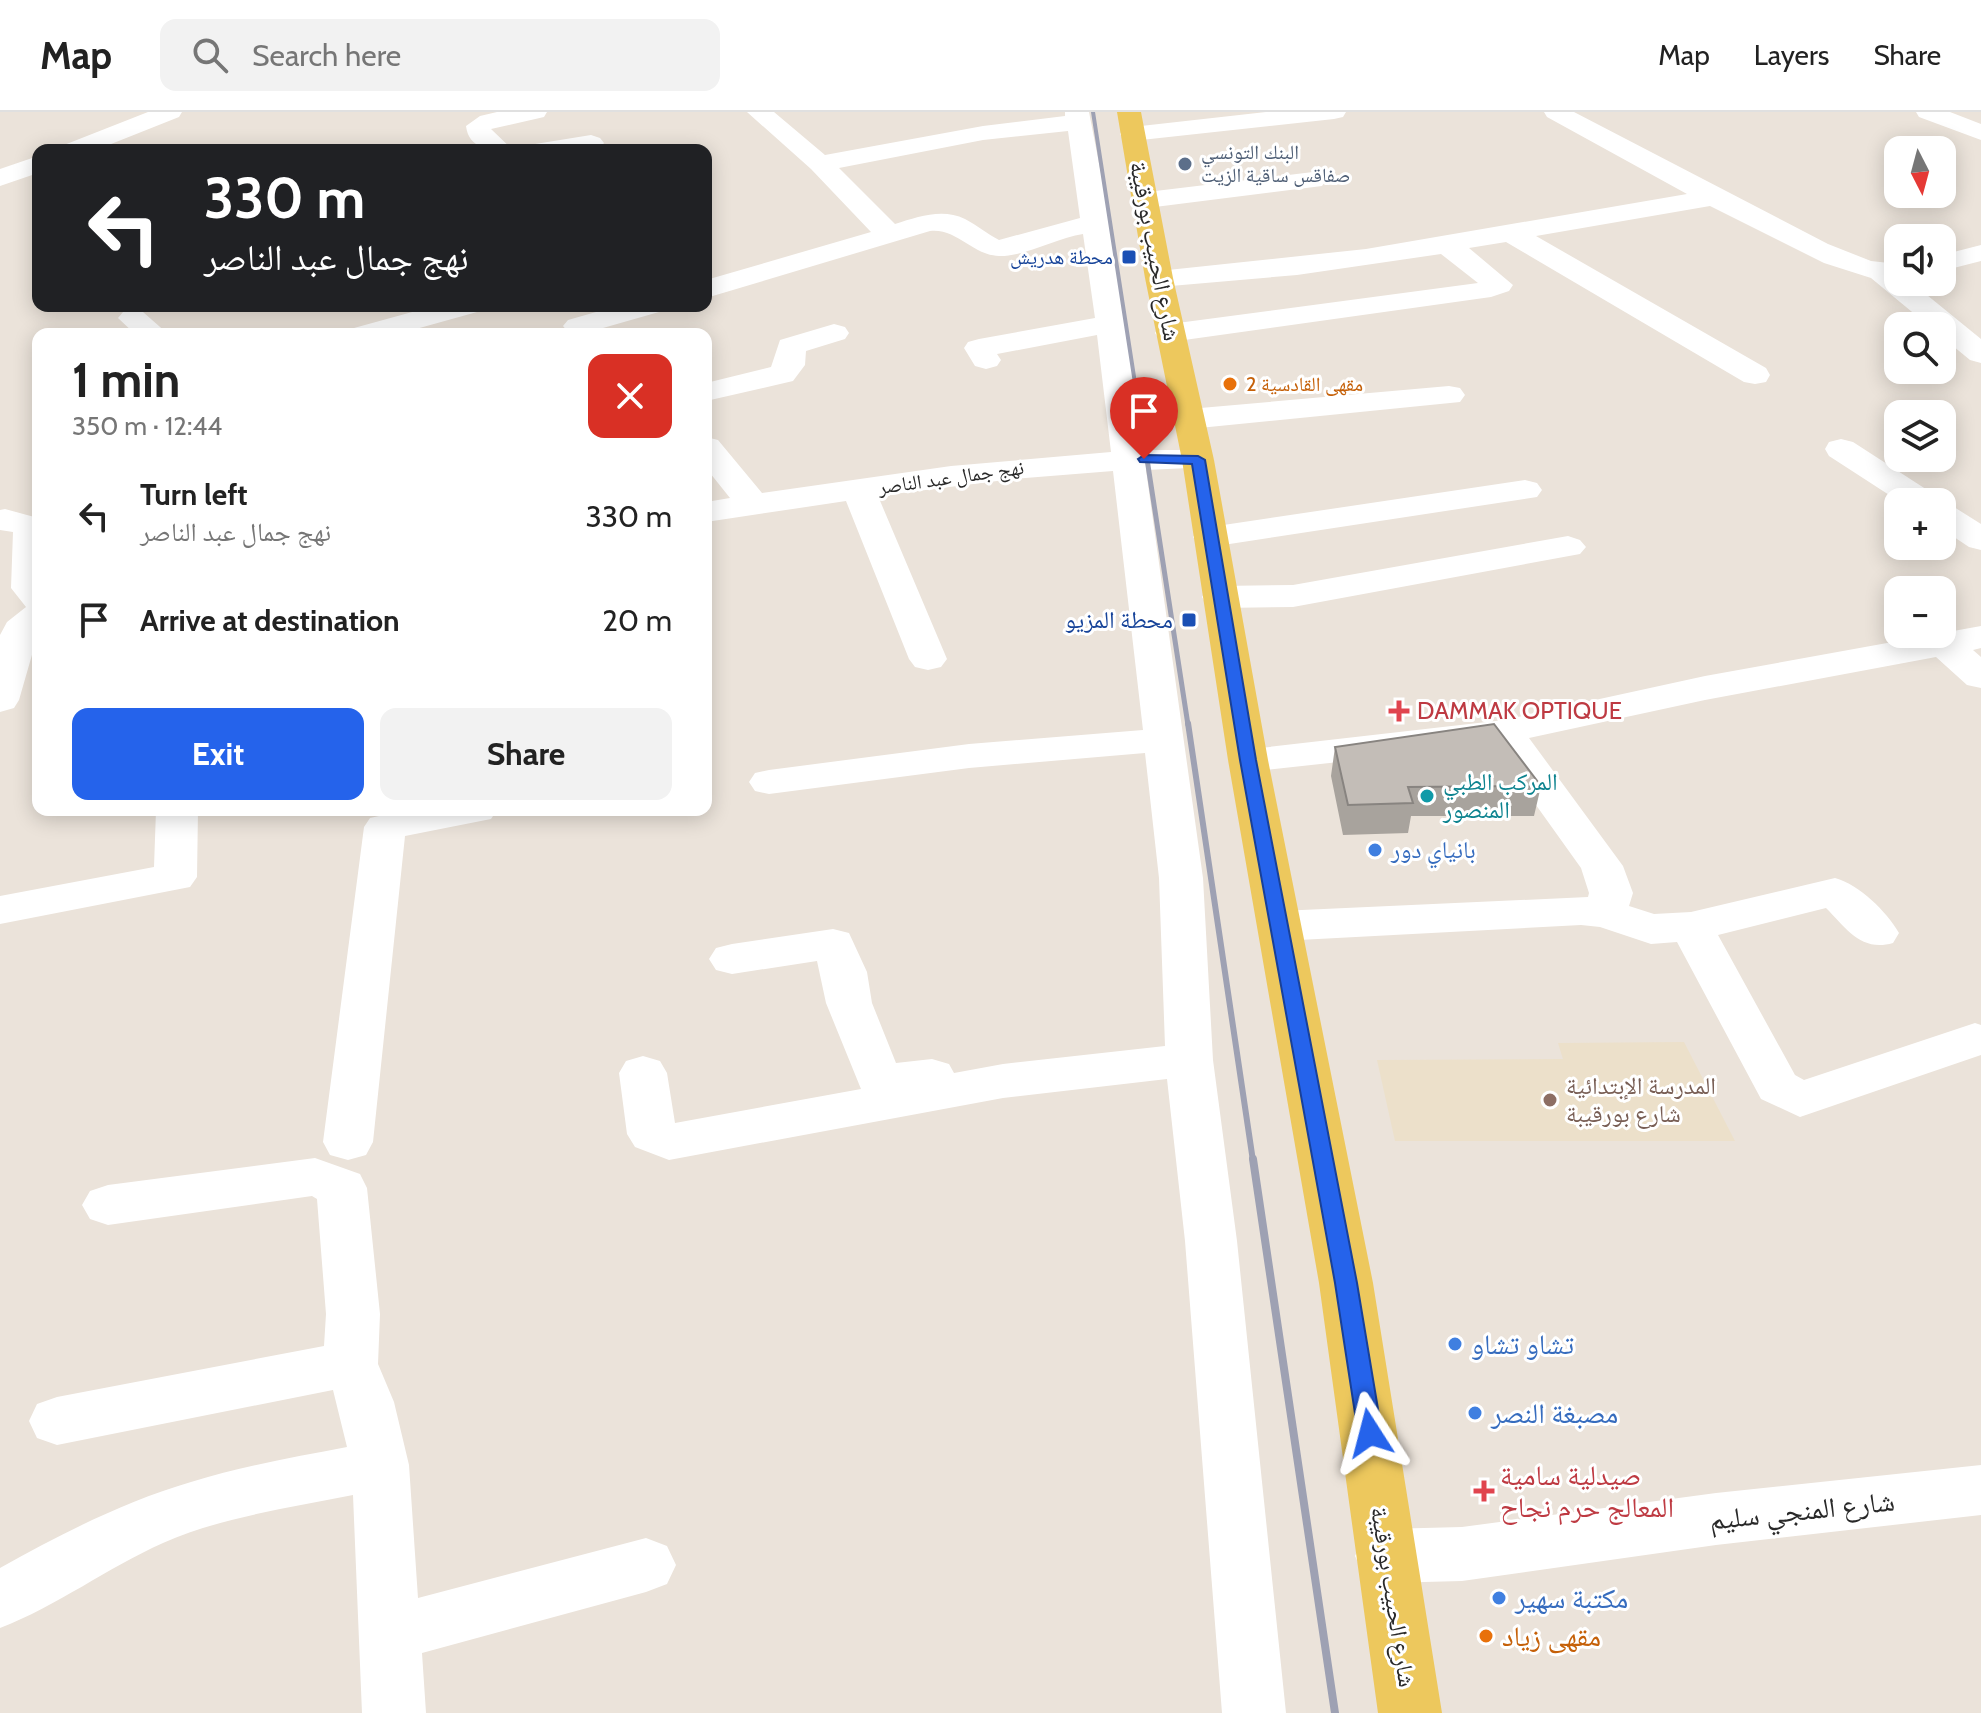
<!DOCTYPE html>
<html lang="en">
<head>
<meta charset="utf-8">
<style>
  :root { --surface:#fff; --page:#f2f2f2; --text:#222; --muted:#767676; --line:#e0e0e0; --accent:#2563eb }
  body { margin:0; font-family:Cabin,"Noto Naskh Arabic",sans-serif; background:var(--page); color:var(--text); height:100vh; display:flex; flex-direction:column; font-size:30px; white-space:nowrap }
  * { box-sizing:border-box; margin:0 }
  p { font-size:26px; color:var(--muted) }
  .icon { flex:none; width:44px; height:44px; fill:none; stroke:currentColor; stroke-width:2; stroke-linecap:round; stroke-linejoin:round }
  .map { position:relative; flex:1; overflow:hidden }
  .drawer { position:absolute; left:32px; top:216px; width:680px; height:488px; display:flex; flex-direction:column; background:var(--surface); border-radius:16px; box-shadow:0 4px 20px #0003 }
  .drawer>* { flex:none }
  .top-card { position:absolute; left:32px; top:32px; width:680px; height:168px; border-radius:16px; box-shadow:0 4px 20px #0003; background:#202124; color:#fff; overflow:hidden }
  .needle { width:52px; rotate:174deg }
  .controls { position:absolute; left:1884px; top:24px; display:grid; gap:16px }
  .controls a { display:grid; place-items:center; width:72px; height:72px; border-radius:16px; background:var(--surface); box-shadow:0 4px 20px #0003; font-size:40px }
  .pin { position:absolute; display:grid; place-items:center; width:68px; height:68px; color:#fff; margin:-82px -34px; border-radius:50% 50% 50% 0; rotate:-45deg; box-shadow:0 0 8px #0007 }
  .pin .icon { rotate:45deg }
  .me { position:absolute; width:88px; margin:-44px; rotate:351deg; stroke-linejoin:round; filter:drop-shadow(0 0 6px #0008) }
  .turn { display:flex; align-items:center; gap:28px; height:168px; padding:0 40px; font-size:36px }
  .turn .icon { width:104px; height:104px; stroke-width:2.5 }
  .turn b { display:block; font-size:56px; line-height:68px }
  .round { display:grid; place-items:center; flex:none; width:84px; height:84px; border-radius:16px; background:var(--page) }
  .headline { display:flex; align-items:center; justify-content:space-between; height:136px; padding:0 40px }
  h1 { font-size:48px; font-weight:700; line-height:60px }
  .button { display:flex; gap:16px; margin-top:auto; padding:16px 40px }
  .button a { flex:1; height:92px; border-radius:16px; background:var(--accent); color:#fff; font-size:32px; font-weight:700; line-height:92px; text-align:center }
  .button a+a { background:var(--page); color:var(--text) }
  ul { padding:0; list-style:none }
  li { display:flex; align-items:center; gap:24px; height:104px; padding:0 40px }
  li div { flex:1 }
  li b { display:block; font-size:30px }
  li em { font-style:normal }
  header { display:flex; align-items:center; gap:48px; box-sizing:border-box; height:112px; padding:0 40px; background:var(--surface); border-bottom:2px solid var(--line) }
  header strong { font-size:38px }
  nav { display:flex; gap:44px; margin-inline-start:auto; font-size:28px }
  .search { width:560px; height:72px; background:var(--page); display:flex; align-items:center; gap:20px; box-sizing:border-box; padding:0 28px; border-radius:16px; color:var(--muted); font-size:30px }
  .map>svg:first-child { display:block }
  .education { fill:#ece0ca }
  .lines { fill:none; stroke-linecap:round; stroke-linejoin:round }
  .minor { fill:#fff; fill-rule:evenodd }
  .major { fill:#edc85d; fill-rule:evenodd }
  .rail-far3 { stroke:#9ea1b3; stroke-width:4 }
  .rail-far2 { stroke:#9ea1b3; stroke-width:5 }
  .rail-far1 { stroke:#9ea1b3; stroke-width:6 }
  .rail { stroke:#9ea1b3; stroke-width:8 }
  .wall { fill:#a8a39d }
  .building { fill:#c3bdb7; stroke:#888480; stroke-width:2 }
  .route { fill:#2563eb; stroke:#184099; stroke-width:2 }
  .service-dot { fill:#5c6f8a; stroke:#fff; stroke-width:3 }
  .transit-dot { fill:#1a4fb4; stroke:#fff; stroke-width:3 }
  .food-dot { fill:#e8710a; stroke:#fff; stroke-width:3 }
  .health-dot { fill:#e0444e; stroke:#fff; stroke-width:3 }
  .culture-dot { fill:#0f9aa8; stroke:#fff; stroke-width:3 }
  .shop-dot { fill:#3f7fe0; stroke:#fff; stroke-width:3 }
  .education-dot { fill:#8d6e63; stroke:#fff; stroke-width:3 }
  .labels { text-anchor:middle; stroke-width:6; stroke-linejoin:round; paint-order:stroke }
  .far-service-label { font-size:20px; fill:#4e5e75; stroke:#fff; text-anchor:start }
  .far-transit-label { font-size:20px; fill:#164399; stroke:#fff; text-anchor:end }
  .far-food-label { font-size:20px; fill:#c56008; stroke:#fff; text-anchor:start }
  .far-street-label { font-size:20px; fill:#292929; stroke:#fff }
  .street-label { font-size:24px; fill:#292929; stroke:#fff }
  .transit-label { font-size:24px; fill:#164399; stroke:#fff; text-anchor:end }
  .health-label { font-size:24px; fill:#be3a42; stroke:#fff; text-anchor:start }
  .culture-label { font-size:24px; fill:#0d838f; stroke:#fff; text-anchor:start }
  .shop-label { font-size:24px; fill:#366cbe; stroke:#fff; text-anchor:start }
  .education-label { font-size:24px; fill:#785e54; stroke:#fff; text-anchor:start }
  .near-shop-label { font-size:28px; fill:#366cbe; stroke:#fff; text-anchor:start }
  .near-health-label { font-size:28px; fill:#be3a42; stroke:#fff; text-anchor:start }
  .near-street-label { font-size:28px; fill:#292929; stroke:#fff }
  .near-food-label { font-size:28px; fill:#c56008; stroke:#fff; text-anchor:start }
</style>
</head>
<body>
<header>
<strong>Map</strong>
<div class="search"><svg class="icon" aria-label="search" viewBox="0 0 24 24"><circle cx="10" cy="10" r="6"/><path d="M15 15l6 6"/></svg>Search here</div>
<nav><a>Map</a><a>Layers</a><a>Share</a></nav>
</header>
<div class="map">
<svg width="1981" height="1601" viewBox="0 0 1981 1601">
  <rect width="100%" height="100%" fill="#ebe3da"/>
  <path class="education" d="M 1684,930 L 1735,1029 L 1395,1029 L 1377,948 L 1563,947 L 1558,931 Z"/>
  <g class="lines">
    <path class="minor" d="M 148,0 L 182,0 L 179,5 L 96,38 L 60,38 L 64,33 Z
      M 497,0 L 547,0 L 544,5 L 491,17 L 513,38 C 493,38 469,39 466,14 L 480,4 Z
      M 747,0 L 774,0 L 825,43 L 983,14 L 1065,4 L 1065,0 L 1089,0 L 1111,113 L 1143,338 L 1198,338 L 1210,341 L 1214,348 L 1210,355 L 1146,358 L 1203,766 L 1213,948 L 1237,1129 L 1286,1601 L 1222,1601 L 1185,1129 L 1167,967 L 1003,986 L 669,1048 L 635,1035 L 627,1022 L 619,961 L 626,949 L 643,944 L 660,949 L 667,961 L 675,1011 L 861,977 L 826,891 L 817,849 L 732,862 L 716,858 L 709,847 L 716,836 L 732,832 L 833,817 L 849,821 L 867,860 L 872,891 L 896,951 L 932,947 L 949,952 L 954,961 L 1003,952 L 1165,934 L 1159,766 L 1145,641 L 969,656 L 769,682 L 755,679 L 749,670 L 755,661 L 769,658 L 969,632 L 1143,618 L 1113,359 L 1013,367 L 878,384 L 947,547 L 941,555 L 928,558 L 915,555 L 909,547 L 846,389 L 706,410 L 706,390 L 730,386 L 706,356 L 706,325 L 718,328 L 762,381 L 951,354 L 1111,340 L 1097,223 L 997,242 L 1001,248 L 997,254 L 986,257 L 975,254 L 964,236 L 968,230 L 979,227 L 1095,206 L 1083,122 C 1057,126 1023,145 999,144 C 972,143 957,116 930,119 L 706,186 L 706,168 L 871,120 L 811,57 ZM 1068,19 L 1080,106 L 999,128 C 987,122 977,113 965,107 C 942,96 918,105 895,112 L 839,56 L 983,28 Z
      M 1266,0 L 1346,0 L 1343,5 L 1334,7 L 1132,29 L 1123,27 L 1120,22 L 1123,17 L 1132,15 Z
      M 1544,0 L 1574,0 L 1828,132 L 1871,149 L 1898,152 L 1898,170 L 1911,170 L 1981,227 L 1981,251 L 1970,248 L 1942,225 L 1942,214 L 1929,214 L 1871,166 L 1824,151 L 1710,94 L 1536,124 L 1766,256 L 1770,263 L 1766,270 L 1755,272 L 1744,270 L 1506,130 L 1469,136 L 1513,173 L 1509,179 L 1491,185 L 1170,230 L 1159,227 L 1155,221 L 1159,215 L 1170,212 L 1478,171 L 1441,142 L 1297,163 L 1159,175 L 1149,172 L 1145,166 L 1149,160 L 1366,137 L 1687,82 L 1547,5 Z
      M 1916,0 L 1950,0 L 1981,12 L 1981,28 L 1919,5 Z
      M 591,23 L 600,26 L 604,31 L 600,36 L 525,38 L 529,33 Z
      M 38,44 L 38,61 L 0,74 L 0,57 Z
      M 1313,60 L 1322,62 L 1326,68 L 1322,74 L 1147,96 L 1138,94 L 1134,88 L 1138,82 L 1147,80 Z
      M 1981,133 L 1981,149 L 1942,159 L 1942,143 Z
      M 434,194 L 482,194 L 477,200 L 398,222 L 350,222 L 354,216 Z
      M 617,194 L 664,194 L 659,200 L 582,222 L 568,220 L 563,214 L 568,208 Z
      M 133,197 L 143,200 L 168,222 L 135,222 L 118,206 L 123,200 Z
      M 834,212 L 845,215 L 849,221 L 845,227 L 806,239 L 805,253 L 793,269 L 706,289 L 706,271 L 771,255 L 780,228 Z
      M 1449,274 L 1460,276 L 1465,283 L 1460,290 L 1189,317 L 1178,314 L 1173,307 L 1178,300 L 1189,297 Z
      M 1841,327 L 1853,330 L 1935,383 L 1940,390 L 1900,390 L 1829,344 L 1825,337 L 1829,330 Z
      M 1525,368 L 1537,371 L 1542,378 L 1537,385 L 1210,435 L 1198,432 L 1193,425 L 1198,418 L 1210,415 Z
      M 1942,392 L 1954,395 L 1981,412 L 1981,438 L 1969,435 L 1942,417 Z
      M 5,397 L 38,406 L 38,522 L 19,588 L 14,596 L 0,600 L 0,523 L 7,510 L 26,495 L 11,476 L 13,420 L 0,418 L 0,398 Z
      M 1568,424 L 1580,428 L 1586,435 L 1580,442 L 1293,495 L 1220,496 L 1207,493 L 1202,485 L 1207,477 L 1220,474 L 1293,473 Z
      M 1981,514 L 1981,536 L 1973,538 L 1981,545 L 1981,576 L 1967,573 L 1936,545 L 1705,588 L 1529,626 L 1623,754 L 1633,781 L 1629,794 L 1654,802 L 1691,800 L 1835,766 C 1860,773 1886,799 1899,821 L 1893,831 C 1861,840 1847,817 1826,796 L 1718,823 L 1795,963 L 1804,968 L 1975,911 L 1981,913 L 1981,943 L 1800,1005 L 1761,987 L 1677,830 L 1651,832 L 1600,815 L 1581,813 L 1280,829 L 1264,824 L 1258,814 L 1264,804 L 1280,799 L 1588,785 L 1589,781 L 1581,756 L 1493,633 L 1248,660 L 1234,657 L 1228,648 L 1234,639 L 1504,608 L 1705,564 Z
      M 156,698 L 198,698 L 197,765 L 190,775 L 0,812 L 0,784 L 154,755 Z
      M 406,698 L 497,698 L 491,707 L 405,724 L 373,1030 L 366,1043 L 348,1048 L 330,1043 L 323,1030 L 364,715 L 370,706 Z
      M 315,1046 L 360,1062 L 367,1076 L 380,1202 L 378,1252 L 394,1290 L 409,1353 L 418,1486 L 646,1426 L 667,1434 L 676,1453 L 667,1472 L 646,1480 L 422,1541 L 426,1601 L 362,1601 L 353,1383 C 289,1396 222,1405 163,1431 C 107,1456 57,1494 0,1516 L 0,1456 C 61,1422 123,1390 191,1370 C 242,1354 295,1345 347,1335 L 333,1278 L 57,1333 L 37,1326 L 29,1309 L 37,1292 L 57,1285 L 324,1234 L 326,1202 L 317,1087 L 312,1084 L 108,1113 L 90,1107 L 82,1093 L 90,1079 L 108,1073 Z
      M 1981,1353 L 1981,1403 L 1716,1433 L 1462,1469 L 1385,1471 L 1364,1463 L 1355,1444 L 1364,1425 L 1385,1417 L 1462,1415 L 1716,1381 Z"/>
    <path class="major" d="M 1117,0 L 1141,0 L 1173,166 L 1214,348 L 1268,648 L 1373,1171 L 1442,1601 L 1378,1601 L 1319,1171 L 1228,648 L 1182,348 L 1145,166 Z"/>
    <path class="rail-far3" d="M 1093,0 L 1135,271"/>
    <path class="rail-far2" d="M 1135,269 L 1188,613"/>
    <path class="rail-far1" d="M 1188,611 L 1253,1049"/>
    <path class="rail" d="M 1253,1047 L 1335,1601"/>
  </g>
  <path class="wall" d="M 1335,635 L 1541,674 L 1534,704 L 1411,704 L 1408,721 L 1343,723 L 1331,664 Z"/>
  <path class="building" d="M 1494,612 L 1541,674 L 1408,675 L 1413,691 L 1348,693 L 1335,635 Z"/>
  <path class="route" d="M 1144,343 L 1198,344 L 1205,348 L 1256,648 L 1357,1171 L 1382,1321 L 1378,1328 L 1370,1331 L 1362,1328 L 1358,1321 L 1335,1171 L 1240,648 L 1192,352 L 1140,350 L 1138,347 Z"/>
  <circle class="service-dot" cx="1185" cy="52" r="8"/>
  <g class="transit-dot">
    <rect x="1121" y="137" width="16" height="16" rx="4"/>
    <rect x="1181" y="500" width="16" height="16" rx="4"/>
  </g>
  <g class="food-dot">
    <circle cx="1230" cy="272" r="8"/>
    <circle cx="1486" cy="1524" r="8"/>
  </g>
  <g class="health-dot">
    <path d="M1395 587h8v8h8v8h-8v8h-8v-8h-8v-8h8z"/>
    <path d="M1480 1367h8v8h8v8h-8v8h-8v-8h-8v-8h8z"/>
  </g>
  <circle class="culture-dot" cx="1427" cy="684" r="8"/>
  <g class="shop-dot">
    <circle cx="1375" cy="738" r="8"/>
    <circle cx="1455" cy="1232" r="8"/>
    <circle cx="1475" cy="1301" r="8"/>
    <circle cx="1499" cy="1486" r="8"/>
  </g>
  <circle class="education-dot" cx="1550" cy="988" r="8"/>
  <g class="labels">
    <g class="far-service-label">
      <text x="1201" y="47">البنك التونسي<tspan x="1201" dy="23">صفاقس ساقية الزيت</tspan></text>
    </g>
    <g class="far-transit-label">
      <text x="1113" y="152">محطة هدريش</text>
    </g>
    <g class="far-food-label">
      <text x="1246" y="279">مقهى القادسية 2</text>
    </g>
    <g class="far-street-label">
      <text transform="translate(951 365) rotate(-8)" y="7">نهج جمال عبد الناصر</text>
    </g>
    <g class="street-label">
      <text transform="translate(1155 139) rotate(79)" y="8">شارع الحبيب بورقيبة</text>
      <text transform="translate(1393 1485) rotate(81)" y="8">شارع الحبيب بورقيبة</text>
    </g>
    <g class="transit-label">
      <text x="1173" y="516">محطة المزيو</text>
    </g>
    <g class="health-label">
      <text x="1417" y="607">DAMMAK OPTIQUE</text>
    </g>
    <g class="culture-label">
      <text x="1443" y="678">المركب الطبي<tspan x="1443" dy="28">المنصور</tspan></text>
    </g>
    <g class="shop-label">
      <text x="1391" y="746">بانياي دور</text>
    </g>
    <g class="education-label">
      <text x="1566" y="982">المدرسة الإبتدائية<tspan x="1566" dy="28">شارع بورقيبة</tspan></text>
    </g>
    <g class="near-shop-label">
      <text x="1471" y="1242">تشاو تشاو</text>
      <text x="1491" y="1311">مصبغة النصر</text>
      <text x="1515" y="1496">مكتبة سهير</text>
    </g>
    <g class="near-health-label">
      <text x="1500" y="1373">صيدلية سامية<tspan x="1500" dy="32">المعالج حرم نجاح</tspan></text>
    </g>
    <g class="near-street-label">
      <text transform="translate(1802 1398) rotate(-6)" y="10">شارع المنجي سليم</text>
    </g>
    <g class="near-food-label">
      <text x="1502" y="1534">مقهى زياد</text>
    </g>
  </g>
</svg>
<div class="controls">
<a><svg class="needle" viewBox="-14 -14 28 28"><path d="M0-13l5 13h-10z" fill="#e53935"/><path d="M0 13l5-13h-10z" fill="#767676"/></svg></a>
<a><svg class="icon" aria-label="sound" viewBox="0 0 24 24"><path d="M4 9h4l5-4v14l-5-4H4zM17 9q2 3 0 6"/></svg></a>
<a><svg class="icon" aria-label="search" viewBox="0 0 24 24"><circle cx="10" cy="10" r="6"/><path d="M15 15l6 6"/></svg></a>
<a><svg class="icon" aria-label="layers" viewBox="0 0 24 24"><path d="M12 4l9 5-9 5-9-5zM3 14l9 5 9-5"/></svg></a>
<a>+</a>
<a>−</a>
</div>
<div class="pin" style="left:1144px;top:347px;background:#d93025"><svg class="icon" aria-label="arrive" viewBox="0 0 24 24"><path d="M6 21V4h12l-3 4 3 4H6"/></svg></div>
<svg class="me" style="left:1370px;top:1321px" viewBox="-20 -20 40 40"><path d="M0-17L14 15 0 8-14 15z" fill="#2563eb" stroke="#fff" stroke-width="4"/></svg>
<div class="top-card">
<div class="turn"><svg class="icon" aria-label="left" viewBox="0 0 24 24"><path d="M17 20v-9H6M10 6l-5 5 5 5"/></svg><div><b>330 m</b>نهج جمال عبد الناصر</div></div>
</div>
<section class="drawer">
<div class="headline"><div><h1>1 min</h1><p>350 m · 12:44</p></div><a class="round" style="background:#d93025;color:#fff"><svg class="icon" aria-label="close" viewBox="0 0 24 24"><path d="M6 6l12 12M18 6L6 18"/></svg></a></div>
<ul>
<li><svg class="icon" aria-label="left" viewBox="0 0 24 24"><path d="M17 20v-9H6M10 6l-5 5 5 5"/></svg><div><b>Turn left</b><p>نهج جمال عبد الناصر</p></div><em>330 m</em></li>
<li><svg class="icon" aria-label="arrive" viewBox="0 0 24 24"><path d="M6 21V4h12l-3 4 3 4H6"/></svg><div><b>Arrive at destination</b></div><em>20 m</em></li>
</ul>
<div class="button"><a>Exit</a><a>Share</a></div>
</section>
</div>
</body>
</html>
